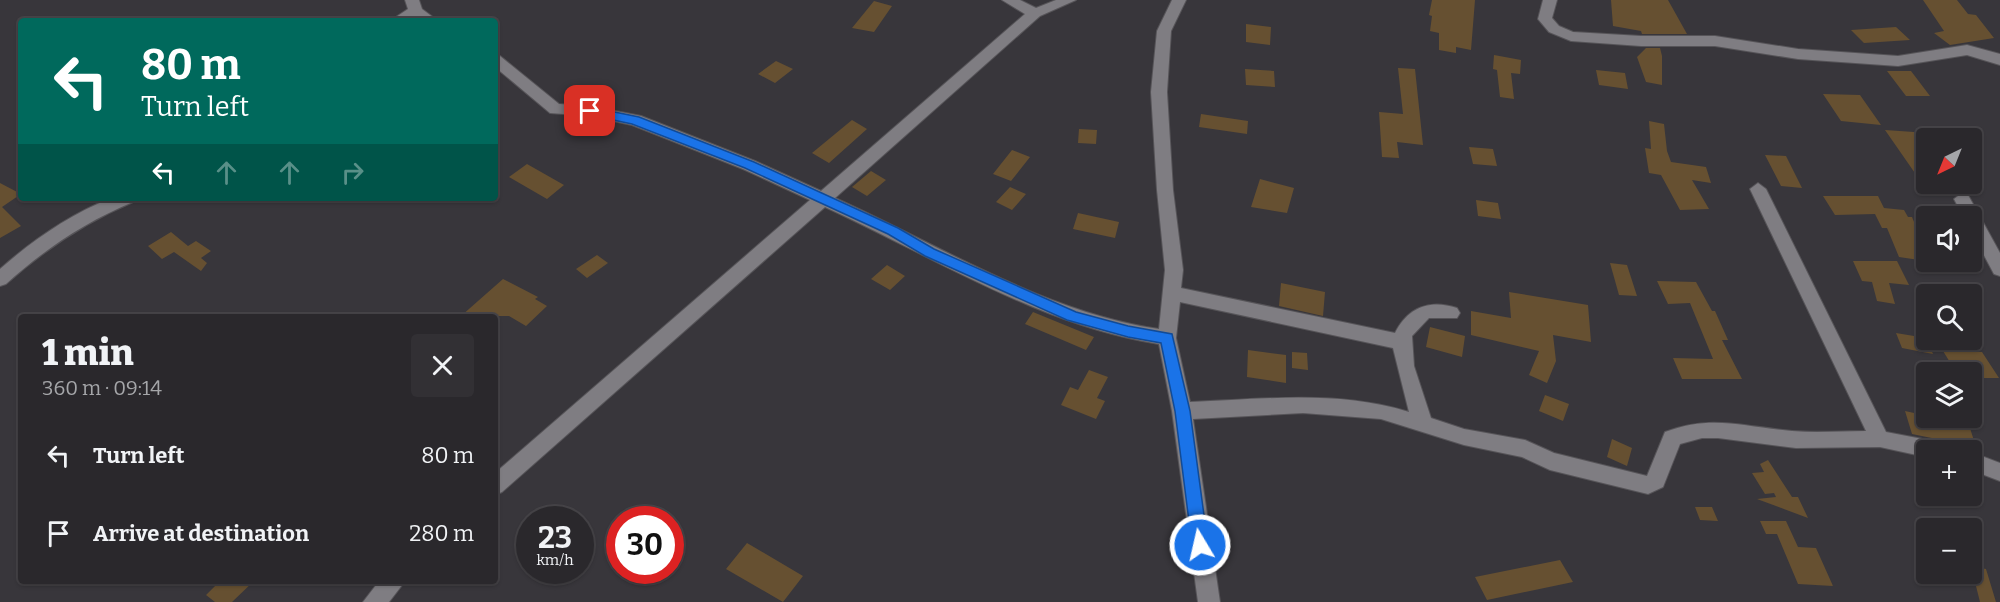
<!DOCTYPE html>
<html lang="en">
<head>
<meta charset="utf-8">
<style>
  :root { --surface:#2a282c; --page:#323034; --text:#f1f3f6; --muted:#a5a6a9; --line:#464448 }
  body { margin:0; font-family:Bitter,serif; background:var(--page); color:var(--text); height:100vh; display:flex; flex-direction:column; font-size:22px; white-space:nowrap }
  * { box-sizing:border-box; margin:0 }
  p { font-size:20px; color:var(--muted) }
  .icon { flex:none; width:33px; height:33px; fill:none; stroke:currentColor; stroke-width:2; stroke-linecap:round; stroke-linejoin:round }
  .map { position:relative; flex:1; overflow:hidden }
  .panel { position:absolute; left:18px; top:314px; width:480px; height:270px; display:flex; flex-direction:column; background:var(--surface); border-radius:6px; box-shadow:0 2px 4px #0004,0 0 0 2px var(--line) }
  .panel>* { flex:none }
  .banner { position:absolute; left:18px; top:18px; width:480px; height:183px; border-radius:6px; box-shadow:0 2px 4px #0004,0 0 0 2px var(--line); background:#00695c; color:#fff; overflow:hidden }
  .needle { width:39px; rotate:223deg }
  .tools { position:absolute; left:1916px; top:128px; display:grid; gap:12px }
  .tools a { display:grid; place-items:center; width:66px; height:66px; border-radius:6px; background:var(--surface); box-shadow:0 2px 4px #0004,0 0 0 2px var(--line); font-size:30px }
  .speed { position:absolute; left:516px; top:506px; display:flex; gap:12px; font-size:30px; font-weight:700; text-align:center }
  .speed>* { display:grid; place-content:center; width:78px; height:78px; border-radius:50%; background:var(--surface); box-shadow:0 2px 4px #0004,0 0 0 2px var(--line); line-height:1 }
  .speed small { font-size:15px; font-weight:400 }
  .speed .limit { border:9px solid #d22; background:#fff; color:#111 }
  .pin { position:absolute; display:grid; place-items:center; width:51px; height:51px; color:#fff; margin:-26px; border-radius:12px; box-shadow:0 3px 9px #0006 }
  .me { position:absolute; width:66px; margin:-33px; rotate:351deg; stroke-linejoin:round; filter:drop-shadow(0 0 4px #0008) }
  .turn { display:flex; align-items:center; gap:21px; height:126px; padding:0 24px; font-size:27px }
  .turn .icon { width:78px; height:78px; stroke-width:2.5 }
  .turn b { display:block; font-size:42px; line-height:51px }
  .lanes { display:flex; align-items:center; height:57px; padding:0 24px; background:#0003; justify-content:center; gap:30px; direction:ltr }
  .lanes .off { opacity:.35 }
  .round { display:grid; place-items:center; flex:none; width:63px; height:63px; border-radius:6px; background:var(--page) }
  .head { display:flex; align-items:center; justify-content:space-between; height:102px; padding:0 24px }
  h1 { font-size:36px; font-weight:800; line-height:45px }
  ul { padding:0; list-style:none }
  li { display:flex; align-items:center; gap:18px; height:78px; padding:0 24px }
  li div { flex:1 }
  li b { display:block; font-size:22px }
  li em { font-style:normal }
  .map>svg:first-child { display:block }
  .building { fill:#665031 }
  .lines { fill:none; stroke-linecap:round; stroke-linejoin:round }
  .minor-casing { stroke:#565458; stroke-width:2 }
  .minor { fill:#7f7d82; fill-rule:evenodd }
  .route { fill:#1a73e8; stroke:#114b97; stroke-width:1.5 }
</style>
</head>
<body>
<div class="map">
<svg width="2000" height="602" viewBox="0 0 2000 602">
  <rect width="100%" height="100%" fill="#38363b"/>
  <path class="building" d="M 1432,0 L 1475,0 L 1471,50 L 1456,47 L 1456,53 L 1439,50 L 1439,33 L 1430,31 L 1432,16 L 1429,15 Z
    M 1611,0 L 1668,0 L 1687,34 L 1642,34 L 1641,31 L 1613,26 Z
    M 1923,0 L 1957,0 L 1968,14 L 1976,15 L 1994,38 L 1950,45 L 1934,33 L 1944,31 Z
    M 874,1 L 892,6 L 874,32 L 852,28 Z
    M 1246,24 L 1271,27 L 1270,45 L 1246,42 Z
    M 1896,27 L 1910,40 L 1864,43 L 1851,30 Z
    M 1646,48 L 1660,48 L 1662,56 L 1662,85 L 1646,82 L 1637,57 Z
    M 1494,55 L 1521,60 L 1520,74 L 1511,73 L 1514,99 L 1500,97 L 1497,70 L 1493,69 Z
    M 776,61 L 793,69 L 775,83 L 758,74 Z
    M 1398,68 L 1415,69 L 1423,145 L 1397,142 L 1399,158 L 1382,157 L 1379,112 L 1403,114 Z
    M 1245,69 L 1274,71 L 1275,87 L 1246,85 Z
    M 1596,70 L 1625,73 L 1628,89 L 1599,85 Z
    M 1887,71 L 1911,71 L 1930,96 L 1906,96 Z
    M 1823,94 L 1860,95 L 1881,125 L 1841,121 Z
    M 1201,114 L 1248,121 L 1247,134 L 1199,127 Z
    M 852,120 L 867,129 L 829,163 L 812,153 Z
    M 1649,121 L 1664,124 L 1667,151 L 1671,162 L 1706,167 L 1711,183 L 1692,180 L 1709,209 L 1680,210 L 1661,175 L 1649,173 L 1645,148 L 1651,149 Z
    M 1079,129 L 1097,130 L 1096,144 L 1078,143 Z
    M 1885,130 L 1914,132 L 1926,150 L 1926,189 Z
    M 1469,147 L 1493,149 L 1497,166 L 1473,164 Z
    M 1012,150 L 1030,157 L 1011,181 L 993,174 Z
    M 1765,155 L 1786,156 L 1802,188 L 1781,186 Z
    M 527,164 L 564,185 L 547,199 L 509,177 Z
    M 871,171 L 886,180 L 867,196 L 852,187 Z
    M 1260,179 L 1294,188 L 1287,213 L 1251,207 Z
    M 0,183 L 21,194 L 2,207 L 21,226 L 0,238 Z
    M 1010,187 L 1026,194 L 1012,210 L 996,202 Z
    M 1823,196 L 1878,196 L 1884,208 L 1904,210 L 1908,217 L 1912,217 L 1926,251 L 1926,261 L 1899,257 L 1887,228 L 1882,228 L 1875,214 L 1835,215 Z
    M 1476,200 L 1498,203 L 1501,219 L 1478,216 Z
    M 1078,213 L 1119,222 L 1115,238 L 1073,229 Z
    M 171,232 L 188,246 L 196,241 L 211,251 L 201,258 L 207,263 L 201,271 L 174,252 L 162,259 L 148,246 Z
    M 597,255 L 608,263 L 587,278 L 576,269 Z
    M 1853,261 L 1897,261 L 1909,285 L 1889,283 L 1895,304 L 1877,301 L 1872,282 L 1862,281 Z
    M 1610,263 L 1627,265 L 1637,296 L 1619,295 Z
    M 887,265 L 905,276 L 890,290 L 871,279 Z
    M 503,279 L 538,297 L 535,299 L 547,306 L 526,326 L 509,316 L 461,316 Z
    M 1657,281 L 1696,282 L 1712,311 L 1715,311 L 1728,340 L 1722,340 L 1742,379 L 1682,379 L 1673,358 L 1713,359 L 1690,303 L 1668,304 Z
    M 1281,283 L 1325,292 L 1323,316 L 1279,306 Z
    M 1509,292 L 1588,305 L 1591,342 L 1553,335 L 1556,361 L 1547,383 L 1529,375 L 1539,351 L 1471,335 L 1471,311 L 1511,318 Z
    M 1033,312 L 1094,337 L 1086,350 L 1025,324 Z
    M 1430,327 L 1465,336 L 1462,357 L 1426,347 Z
    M 1896,333 L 1926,338 L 1933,354 L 1902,348 Z
    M 1248,350 L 1286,355 L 1286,383 L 1247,377 Z
    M 1943,351 L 1982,352 L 1999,378 L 1971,378 L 1971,372 L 1956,372 Z
    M 1292,352 L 1307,353 L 1308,370 L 1292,368 Z
    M 1089,370 L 1108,377 L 1097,398 L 1105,401 L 1096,419 L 1061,405 L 1070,387 L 1078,390 Z
    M 1545,395 L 1569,404 L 1563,421 L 1539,411 Z
    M 1905,411 L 1969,425 L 1976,447 L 1912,434 Z
    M 1612,439 L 1632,448 L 1627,466 L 1607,457 Z
    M 1768,460 L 1792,497 L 1798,497 L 1808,518 L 1757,499 L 1776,497 L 1774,493 L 1765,494 L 1752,473 L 1764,472 L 1760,464 Z
    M 1695,507 L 1712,507 L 1718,521 L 1700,520 Z
    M 1760,521 L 1786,521 L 1798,547 L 1816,548 L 1833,586 L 1798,584 L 1777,534 L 1766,534 Z
    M 747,543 L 803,576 L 783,602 L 726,569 Z
    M 1560,560 L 1573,582 L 1487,600 L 1475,577 Z
    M 1971,566 L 1986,569 L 1996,602 L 1980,602 Z
    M 221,580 L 255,580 L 232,602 L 215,602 L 206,595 Z"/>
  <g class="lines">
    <g class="minor-casing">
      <path id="minor" d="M 405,0 L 419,0 L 422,9 L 438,21 L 421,21 L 415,17 L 408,21 L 390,21 L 408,9 Z
        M 1002,0 L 1020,0 L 1036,8 L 1056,0 L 1076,0 L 1040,16 L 835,198 C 940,245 1043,312 1159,329 L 1165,270 L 1157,190 L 1151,92 L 1157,31 L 1172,0 L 1186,0 L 1171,31 L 1167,92 L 1173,190 L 1183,270 L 1181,288 L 1395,333 C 1408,307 1430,299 1457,308 L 1460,313 L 1457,318 L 1429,318 L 1412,336 L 1414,366 L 1431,418 L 1464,429 L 1525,440 L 1554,453 L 1647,476 L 1665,432 C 1712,414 1744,427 1792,431 C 1817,433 1842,431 1866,431 L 1750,189 L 1758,183 L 1766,189 L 1886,432 L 1933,441 L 1940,444 L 1943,450 L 1926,450 L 1926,457 L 1880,447 L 1796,448 L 1718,438 L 1702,438 L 1680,444 L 1663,487 L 1648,494 L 1550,470 L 1522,457 L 1464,445 L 1381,419 L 1303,413 L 1193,419 L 1220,602 L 1198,602 L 1172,411 L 1159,344 C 1039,325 934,257 825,207 L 502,492 L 495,495 L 495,473 L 810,200 L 743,169 L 632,125 L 590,116 L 550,113 L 495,67 L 495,54 L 500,56 L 559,104 L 590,106 L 641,116 L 755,161 L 821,191 L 1025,14 ZM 1180,302 L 1393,348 L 1409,412 C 1339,390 1263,399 1190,402 L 1176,338 Z
        M 1543,0 L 1557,0 L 1552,18 L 1559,26 L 1573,32 L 1641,36 L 1715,36 L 1798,49 L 1898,56 L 1967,45 L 2000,54 L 2000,65 L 1967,55 L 1898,66 L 1798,59 L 1715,46 L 1641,46 L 1571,41 L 1549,32 L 1538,19 Z
        M 1962,193 L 1968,195 L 2000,253 L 2000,276 L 1994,274 L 1971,231 L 1971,216 L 1963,216 L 1954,199 Z
        M 111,198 L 135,198 L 133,202 C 85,222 45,249 6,284 L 0,286 L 0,269 C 33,240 69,215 111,198 Z
        M 1971,452 L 2000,463 L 2000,481 L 1971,470 Z
        M 380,580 L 406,580 L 389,602 L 363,602 Z"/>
    </g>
    <use href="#minor" class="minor"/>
  </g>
  <path class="route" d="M 590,107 L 639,117 L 754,162 L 898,228 L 934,249 L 1076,312 L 1128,326 L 1172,334 L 1190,411 L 1208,545 L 1206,550 L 1200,553 L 1194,550 L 1192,545 L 1175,411 L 1161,343 L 1128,337 L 1067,320 L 925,256 L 888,234 L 745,168 L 632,124 L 585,114 L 584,111 Z"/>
</svg>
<div class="tools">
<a><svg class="needle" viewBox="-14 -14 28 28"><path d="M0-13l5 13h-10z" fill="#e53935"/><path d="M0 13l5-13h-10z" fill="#a5a6a9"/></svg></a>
<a><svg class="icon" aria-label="sound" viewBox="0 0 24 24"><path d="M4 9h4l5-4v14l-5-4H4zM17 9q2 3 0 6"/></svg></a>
<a><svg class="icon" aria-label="search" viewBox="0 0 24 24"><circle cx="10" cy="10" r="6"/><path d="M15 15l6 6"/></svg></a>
<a><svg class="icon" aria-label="layers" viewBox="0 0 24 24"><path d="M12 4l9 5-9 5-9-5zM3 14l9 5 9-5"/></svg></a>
<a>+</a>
<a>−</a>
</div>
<div class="speed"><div>23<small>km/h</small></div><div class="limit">30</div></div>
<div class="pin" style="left:590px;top:111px;background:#d93025"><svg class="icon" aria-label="arrive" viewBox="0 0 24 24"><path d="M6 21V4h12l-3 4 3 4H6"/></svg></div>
<svg class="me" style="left:1200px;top:545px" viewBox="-20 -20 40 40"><circle r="17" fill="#1a73e8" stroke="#fff" stroke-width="3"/><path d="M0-11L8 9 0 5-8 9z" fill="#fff"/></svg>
<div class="banner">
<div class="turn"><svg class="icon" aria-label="left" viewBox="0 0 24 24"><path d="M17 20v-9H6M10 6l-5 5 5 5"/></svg><div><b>80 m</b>Turn left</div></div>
<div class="lanes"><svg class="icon" aria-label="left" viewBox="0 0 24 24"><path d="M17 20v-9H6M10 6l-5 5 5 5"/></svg><svg class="icon off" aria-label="ahead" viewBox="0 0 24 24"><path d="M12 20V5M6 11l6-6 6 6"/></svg><svg class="icon off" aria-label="ahead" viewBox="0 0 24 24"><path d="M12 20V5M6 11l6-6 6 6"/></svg><svg class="icon off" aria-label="right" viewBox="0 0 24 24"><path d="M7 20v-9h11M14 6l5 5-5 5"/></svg></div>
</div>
<section class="panel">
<div class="head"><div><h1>1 min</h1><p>360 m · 09:14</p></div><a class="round"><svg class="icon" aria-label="close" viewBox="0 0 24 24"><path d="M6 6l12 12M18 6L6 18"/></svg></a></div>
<ul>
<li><svg class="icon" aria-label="left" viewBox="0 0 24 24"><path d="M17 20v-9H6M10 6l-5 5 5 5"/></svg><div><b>Turn left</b></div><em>80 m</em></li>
<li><svg class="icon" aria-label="arrive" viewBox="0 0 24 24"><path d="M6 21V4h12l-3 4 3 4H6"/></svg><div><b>Arrive at destination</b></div><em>280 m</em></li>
</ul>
</section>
</div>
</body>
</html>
